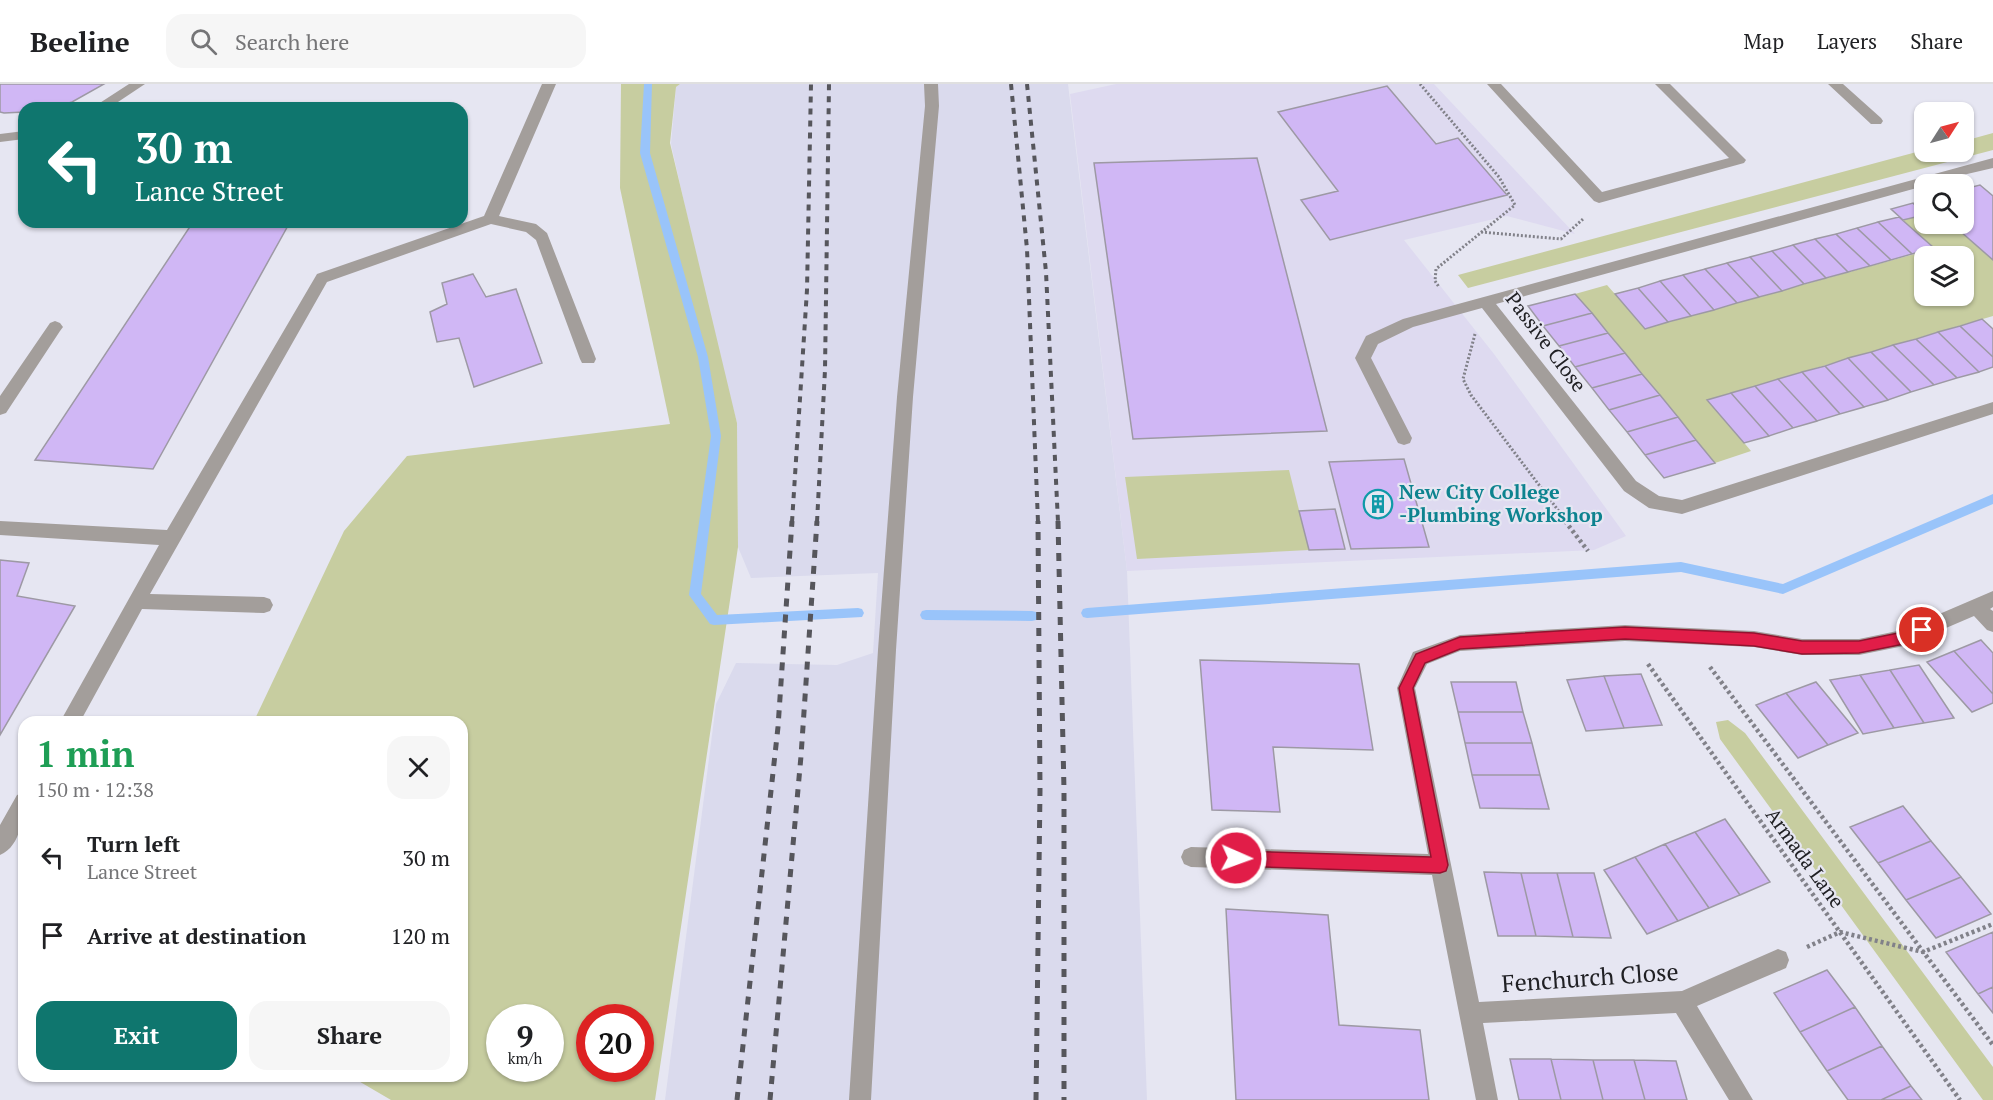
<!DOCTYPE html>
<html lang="en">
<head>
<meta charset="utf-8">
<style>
  :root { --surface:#fff; --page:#f6f6f6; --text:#202124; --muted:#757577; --line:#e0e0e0; --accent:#0f766e }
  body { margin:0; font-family:"PT Serif",serif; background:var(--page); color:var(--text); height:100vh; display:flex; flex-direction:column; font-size:22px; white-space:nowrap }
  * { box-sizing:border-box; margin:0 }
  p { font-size:20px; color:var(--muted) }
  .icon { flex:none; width:33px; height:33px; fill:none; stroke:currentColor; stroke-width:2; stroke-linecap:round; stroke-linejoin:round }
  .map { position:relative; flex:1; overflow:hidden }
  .sheet { position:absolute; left:18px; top:632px; width:450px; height:366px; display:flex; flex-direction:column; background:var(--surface); border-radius:18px; box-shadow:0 2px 4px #0004 }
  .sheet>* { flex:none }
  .top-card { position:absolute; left:18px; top:18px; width:450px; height:126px; border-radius:18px; box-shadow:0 2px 4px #0004; background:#0f766e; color:#fff; overflow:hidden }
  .needle { width:39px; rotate:54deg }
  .buttons { position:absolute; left:1914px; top:18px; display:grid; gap:12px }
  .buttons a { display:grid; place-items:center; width:60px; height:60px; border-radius:12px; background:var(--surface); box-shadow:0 2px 4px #0004; font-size:30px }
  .speed { position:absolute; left:486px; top:920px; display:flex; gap:12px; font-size:30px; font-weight:700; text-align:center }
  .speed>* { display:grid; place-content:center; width:78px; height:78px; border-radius:50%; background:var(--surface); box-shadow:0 2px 4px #0004; line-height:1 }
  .speed small { font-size:15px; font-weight:400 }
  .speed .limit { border:9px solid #d22; background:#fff; color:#111 }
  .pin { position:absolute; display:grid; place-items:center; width:51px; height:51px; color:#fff; margin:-26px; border:3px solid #fff; border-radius:50%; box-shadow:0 2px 6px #0007 }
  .me { position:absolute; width:66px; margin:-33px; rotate:92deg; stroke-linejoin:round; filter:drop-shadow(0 0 4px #0008) }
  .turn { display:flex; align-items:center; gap:21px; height:126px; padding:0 18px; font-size:27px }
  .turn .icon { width:78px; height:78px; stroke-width:2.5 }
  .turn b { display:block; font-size:42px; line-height:51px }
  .round { display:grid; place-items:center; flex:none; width:63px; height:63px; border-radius:18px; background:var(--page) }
  .headline { display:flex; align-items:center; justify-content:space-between; height:102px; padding:0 18px }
  h1 { font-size:36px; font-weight:700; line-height:45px; color:#1e9e55 }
  .primary-button { display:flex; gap:12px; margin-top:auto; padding:12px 18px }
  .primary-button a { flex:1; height:69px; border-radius:18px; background:var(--accent); color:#fff; font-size:24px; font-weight:700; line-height:69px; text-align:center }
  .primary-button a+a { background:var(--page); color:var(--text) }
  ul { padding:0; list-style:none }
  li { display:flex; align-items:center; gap:18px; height:78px; padding:0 18px }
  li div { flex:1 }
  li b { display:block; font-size:22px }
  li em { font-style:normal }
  header { display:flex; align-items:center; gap:36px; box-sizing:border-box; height:84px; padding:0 30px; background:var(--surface); border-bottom:2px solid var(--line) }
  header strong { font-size:28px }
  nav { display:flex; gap:33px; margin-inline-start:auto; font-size:21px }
  .search { width:420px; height:54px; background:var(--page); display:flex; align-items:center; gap:15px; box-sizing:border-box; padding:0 21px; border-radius:18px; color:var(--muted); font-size:22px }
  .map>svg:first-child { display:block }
  .built { fill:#dadaed }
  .education { fill:#dedaf0 }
  .green { fill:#c7cda0; fill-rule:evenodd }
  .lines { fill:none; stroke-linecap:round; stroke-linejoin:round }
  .stream { fill:#99c4fa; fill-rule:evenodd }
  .building { fill:#d0b7f5; stroke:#9d99a4; stroke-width:1.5 }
  .path-far1 { stroke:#818189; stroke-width:3; stroke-dasharray:2 2; stroke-linecap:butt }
  .path { stroke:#818189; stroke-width:4.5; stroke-dasharray:3 3; stroke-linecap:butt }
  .minor { fill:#a39e9b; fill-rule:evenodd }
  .rail-far1 { stroke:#56565c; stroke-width:4; stroke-dasharray:6 6; stroke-linecap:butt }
  .rail { stroke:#56565c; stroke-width:5; stroke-dasharray:8 8; stroke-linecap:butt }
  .route { fill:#e11d48; stroke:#92132f; stroke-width:1.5 }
  .labels { text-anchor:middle; stroke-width:4.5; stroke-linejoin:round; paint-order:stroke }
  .street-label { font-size:20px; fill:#202024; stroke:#e6e6f2 }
  .culture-label { font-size:20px; font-weight:bold; fill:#0d838f; stroke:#e6e6f2; text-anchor:start }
  .near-street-label { font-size:24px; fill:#202024; stroke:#e6e6f2 }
</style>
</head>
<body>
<header>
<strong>Beeline</strong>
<div class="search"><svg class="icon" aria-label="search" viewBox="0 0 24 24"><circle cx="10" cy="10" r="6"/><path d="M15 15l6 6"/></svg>Search here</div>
<nav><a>Map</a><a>Layers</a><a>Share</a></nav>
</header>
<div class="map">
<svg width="1993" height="1016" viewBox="0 0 1993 1016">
  <rect width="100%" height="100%" fill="#e6e6f2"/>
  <path class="built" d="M 680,0 L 1068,0 L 1127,487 L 1147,1016 L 665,1016 L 716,620 L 736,579 L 837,581 L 873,569 L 878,489 L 751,494 L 738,463 L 737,339 L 713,247 L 671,60 L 676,3 Z"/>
  <path class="education" d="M 1116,0 L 1434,0 L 1575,150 L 1507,132 L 1404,156 L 1494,270 L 1626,452 L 1594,466 L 1127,487 L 1070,10 Z"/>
  <path class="green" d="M 621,0 L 680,0 L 676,3 L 670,59 L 737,339 L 738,463 L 655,1016 L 391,1016 L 350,992 L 462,992 L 462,638 L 254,637 L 344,447 L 407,372 L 670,340 L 620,104 ZM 500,933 L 550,933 L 550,984 L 500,984 ZM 590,933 L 640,933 L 640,984 L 590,984 Z
    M 1993,49 L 1993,66 L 1468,204 L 1458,191 L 1924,66 L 1964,68 L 1964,57 Z
    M 1924,131 L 1924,140 L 1952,140 L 1993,176 L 1993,232 L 1708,316 L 1751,367 L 1715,379 L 1575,210 L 1607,201 L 1645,244 L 1933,165 L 1903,136 ZM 1924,172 L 1964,172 L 1964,212 L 1924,212 Z
    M 1289,386 L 1309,466 L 1137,475 L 1125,393 Z
    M 1728,636 L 1745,649 L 1993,983 L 1993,1016 L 1983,1016 L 1720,655 L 1716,638 Z"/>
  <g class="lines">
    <path class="stream" d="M 644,0 L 652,0 L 650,69 L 708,273 L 721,352 L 701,510 L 717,531 L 858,524 L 862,525 L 864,529 L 862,533 L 714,541 L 710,540 L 689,511 L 711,352 L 698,273 L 640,69 Z
      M 1993,410 L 1993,420 L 1783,510 L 1681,488 L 1087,534 L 1083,533 L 1081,529 L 1083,525 L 1087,524 L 1681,478 L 1783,500 Z
      M 926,526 L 1032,527 L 1036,528 L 1038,532 L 1036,536 L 1032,537 L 926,536 L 922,535 L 920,531 L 922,527 Z"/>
  </g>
  <path class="building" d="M 0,0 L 104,0 L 72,18 L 52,24 L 24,24 L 24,28 L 4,29 L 0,28 Z
    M 1387,2 L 1436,60 L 1458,54 L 1507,111 L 1330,156 L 1301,116 L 1338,107 L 1278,28 Z
    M 1257,74 L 1327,347 L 1133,355 L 1094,79 Z
    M 1980,101 L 1993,112 L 1993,176 L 1952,140 L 1964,140 L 1964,105 Z
    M 1913,119 L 1924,131 L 1903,136 L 1891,125 Z
    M 1899,133 L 1917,149 L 1934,164 L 1912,170 L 1878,138 Z
    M 193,138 L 290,138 L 153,385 L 35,376 Z
    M 1878,138 L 1912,170 L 1891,176 L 1857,144 Z
    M 1857,144 L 1891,176 L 1870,182 L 1836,150 Z
    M 1836,150 L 1870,182 L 1848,188 L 1815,155 Z
    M 1815,155 L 1848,188 L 1826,194 L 1793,161 Z
    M 1793,161 L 1826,194 L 1804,200 L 1772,167 Z
    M 1772,167 L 1804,200 L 1782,207 L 1750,173 Z
    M 1750,173 L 1782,207 L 1759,213 L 1727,179 Z
    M 1727,179 L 1759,213 L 1737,219 L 1705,185 Z
    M 1705,185 L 1737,219 L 1714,226 L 1683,191 Z
    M 473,190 L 486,213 L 516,205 L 542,279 L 474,303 L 459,254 L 437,258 L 430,228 L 447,220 L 442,199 Z
    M 1683,191 L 1714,226 L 1691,232 L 1660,197 Z
    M 1660,197 L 1691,232 L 1668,238 L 1638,204 Z
    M 1638,204 L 1668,238 L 1645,245 L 1615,210 Z
    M 1575,210 L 1592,229 L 1543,242 L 1528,222 Z
    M 1592,229 L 1608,249 L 1559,262 L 1543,242 Z
    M 1982,235 L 1993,245 L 1993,273 L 1960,242 Z
    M 1960,242 L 1993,273 L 1993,283 L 1979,288 L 1938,248 Z
    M 1938,248 L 1979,288 L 1957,294 L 1916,255 Z
    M 1608,249 L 1625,269 L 1575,283 L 1559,262 Z
    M 1916,255 L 1957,294 L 1934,301 L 1893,261 Z
    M 1893,261 L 1934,301 L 1911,308 L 1871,268 Z
    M 1871,268 L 1911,308 L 1888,316 L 1848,274 Z
    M 1625,269 L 1642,290 L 1592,304 L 1575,283 Z
    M 1848,274 L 1888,316 L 1864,323 L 1825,282 Z
    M 1825,282 L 1864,323 L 1840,330 L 1802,288 Z
    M 1802,288 L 1840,330 L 1817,337 L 1778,295 Z
    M 1642,290 L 1660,311 L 1609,326 L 1592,304 Z
    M 1778,295 L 1817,337 L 1793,344 L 1755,302 Z
    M 1755,302 L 1793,344 L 1769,352 L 1731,309 Z
    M 1731,309 L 1769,352 L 1744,359 L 1707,316 Z
    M 1660,311 L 1678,333 L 1627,348 L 1609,326 Z
    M 1678,333 L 1696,356 L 1645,371 L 1627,348 Z
    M 1696,356 L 1715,379 L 1664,394 L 1645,371 Z
    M 1404,375 L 1429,463 L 1351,465 L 1329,378 Z
    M 1335,425 L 1345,465 L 1309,466 L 1299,427 Z
    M 0,476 L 29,479 L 17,512 L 75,522 L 0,651 Z
    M 1981,556 L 1993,569 L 1993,610 L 1954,567 Z
    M 1954,567 L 1993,610 L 1993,619 L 1972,628 L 1927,578 Z
    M 1200,576 L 1359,580 L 1373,666 L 1273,663 L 1280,728 L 1212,726 Z
    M 1919,581 L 1954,634 L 1924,639 L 1890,586 Z
    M 1890,586 L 1924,639 L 1894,644 L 1860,591 Z
    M 1641,590 L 1662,641 L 1624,644 L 1604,592 Z
    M 1860,591 L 1894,644 L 1863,650 L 1830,596 Z
    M 1604,592 L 1624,644 L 1586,647 L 1567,596 Z
    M 1451,598 L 1516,598 L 1523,628 L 1458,628 Z
    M 1816,598 L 1858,649 L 1828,661 L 1786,609 Z
    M 1786,609 L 1828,661 L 1798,674 L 1756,621 Z
    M 1458,628 L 1523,628 L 1532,659 L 1465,659 Z
    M 1465,659 L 1532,659 L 1540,691 L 1472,691 Z
    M 1472,691 L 1540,691 L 1549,725 L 1480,724 Z
    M 1903,722 L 1931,757 L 1878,779 L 1850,743 Z
    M 1725,735 L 1770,798 L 1740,811 L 1695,748 Z
    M 1695,748 L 1740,811 L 1709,824 L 1665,760 Z
    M 1931,757 L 1961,793 L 1906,816 L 1878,779 Z
    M 1665,760 L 1709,824 L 1678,837 L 1635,773 Z
    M 1635,773 L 1678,837 L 1647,850 L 1604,786 Z
    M 1484,788 L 1521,789 L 1536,852 L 1498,852 Z
    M 1521,789 L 1557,789 L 1573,853 L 1536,852 Z
    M 1557,789 L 1594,789 L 1611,854 L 1573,853 Z
    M 1961,793 L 1991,830 L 1936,854 L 1906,816 Z
    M 1226,825 L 1328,831 L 1339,941 L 1420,946 L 1429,1016 L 1236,1016 Z
    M 1993,848 L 1993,903 L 1978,910 L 1946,868 Z
    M 1827,886 L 1855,923 L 1800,948 L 1774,909 Z
    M 1993,903 L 1993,929 L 1978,910 Z
    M 1855,923 L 1882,962 L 1827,987 L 1800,948 Z
    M 1882,962 L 1911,1002 L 1881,1016 L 1848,1016 L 1827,987 Z
    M 1510,975 L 1551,975 L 1561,1016 L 1519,1016 Z
    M 1551,975 L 1593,976 L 1603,1016 L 1561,1016 Z
    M 1593,976 L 1634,976 L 1645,1016 L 1603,1016 Z
    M 1634,976 L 1676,977 L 1687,1016 L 1645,1016 Z
    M 1911,1002 L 1922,1016 L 1881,1016 Z"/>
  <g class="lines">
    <path class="path-far1" d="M 1420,0 L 1499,93 L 1515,121 L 1436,185 L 1435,197 L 1439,203
      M 1481,148 L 1561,155 L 1583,135
      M 1475,250 L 1463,295 L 1471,311 L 1567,438"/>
    <path class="path" d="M 1565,437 L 1588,467
      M 1648,580 L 1960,1016
      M 1710,583 L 1993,961
      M 1807,863 L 1840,848 L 1923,868 L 1993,840"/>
    <path class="minor" d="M 129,0 L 145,0 L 109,24 L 92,24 Z
      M 542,0 L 556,0 L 499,132 L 536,140 L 547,149 L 596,275 L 594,279 L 582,279 L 580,275 L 536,156 L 526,148 L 491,140 L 327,198 L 150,510 L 264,513 L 270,515 L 273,521 L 270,527 L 264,529 L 142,525 L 80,638 L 60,638 L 159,461 L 0,451 L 0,437 L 167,446 L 317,190 L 484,132 Z
      M 924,0 L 938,0 L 939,22 L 913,313 L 896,566 L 871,1016 L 849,1016 L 878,566 L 897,313 L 925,22 Z
      M 1487,0 L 1501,0 L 1602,108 L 1729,74 L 1655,0 L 1670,0 L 1746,76 L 1744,79 L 1599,119 L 1594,117 Z
      M 1828,0 L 1843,0 L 1881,34 L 1883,37 L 1881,40 L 1871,40 Z
      M 24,47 L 24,55 L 0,58 L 0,50 Z
      M 1993,74 L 1993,84 L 1924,100 L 1924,102 L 1496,220 L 1636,397 L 1659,412 L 1682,416 L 1993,318 L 1993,330 L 1682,430 L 1649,424 L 1624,407 L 1482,224 L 1413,243 L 1378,260 L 1371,274 L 1412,354 L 1410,359 L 1404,361 L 1398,359 L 1355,274 L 1366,252 L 1403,235 Z
      M 55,237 L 60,239 L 63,243 L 60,247 L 6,329 L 0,331 L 0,312 L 50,239 Z
      M 1993,507 L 1993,523 L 1990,525 L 1993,527 L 1993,548 L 1987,546 L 1974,532 L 1904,562 L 1859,571 L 1802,571 L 1754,563 L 1625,557 L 1460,567 L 1427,580 L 1415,604 L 1479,918 L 1682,907 L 1778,865 L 1786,868 L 1789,876 L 1786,884 L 1697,922 L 1753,1016 L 1729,1016 L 1676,929 L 1483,939 L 1498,1016 L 1476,1016 L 1432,791 L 1191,783 L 1184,780 L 1181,773 L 1184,766 L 1191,763 L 1428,770 L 1397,604 L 1413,568 L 1460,551 L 1625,541 L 1754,547 L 1802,555 L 1859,555 L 1902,546 Z
      M 24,708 C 24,729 22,762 0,771 L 0,741 L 17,711 Z"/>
    <path class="rail-far1" d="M 1011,0 L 1027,165 L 1038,438
      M 1027,0 L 1046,188 L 1058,438
      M 792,438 L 807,206 L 811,0
      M 817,438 L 825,286 L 829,0"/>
    <path class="rail" d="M 1058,437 L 1064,706 L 1064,1016
      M 737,1016 L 778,643 L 792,437
      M 770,1016 L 801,672 L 817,437
      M 1036,1016 L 1040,706 L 1038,437"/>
  </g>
  <path class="route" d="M 1922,540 L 1927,542 L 1929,546 L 1927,551 L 1904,560 L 1859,569 L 1802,570 L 1754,562 L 1625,555 L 1460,565 L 1425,579 L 1413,604 L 1448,781 L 1446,787 L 1440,789 L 1236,782 L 1230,780 L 1228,774 L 1230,769 L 1236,767 L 1431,773 L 1399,604 L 1416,570 L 1460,553 L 1625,543 L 1754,549 L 1802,557 L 1859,557 L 1903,548 Z"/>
  <defs>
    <g id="building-ring" transform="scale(1.5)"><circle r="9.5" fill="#e6e6f2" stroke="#0f9aa8" stroke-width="1.5"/><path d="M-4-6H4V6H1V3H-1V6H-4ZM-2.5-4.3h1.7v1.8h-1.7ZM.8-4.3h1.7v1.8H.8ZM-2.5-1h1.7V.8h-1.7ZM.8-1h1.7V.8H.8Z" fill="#0f9aa8"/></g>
  </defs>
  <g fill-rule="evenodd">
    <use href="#building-ring" x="1378" y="420"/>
  </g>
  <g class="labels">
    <g class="street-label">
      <text transform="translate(1546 258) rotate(53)" y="7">Passive Close</text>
      <text transform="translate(1805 774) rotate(54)" y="7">Armada Lane</text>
    </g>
    <g class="culture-label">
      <text x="1399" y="415">New City College<tspan x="1399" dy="23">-Plumbing Workshop</tspan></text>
    </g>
    <g class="near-street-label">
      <text transform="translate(1590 894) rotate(-4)" y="8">Fenchurch Close</text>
    </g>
  </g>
</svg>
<div class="buttons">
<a><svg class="needle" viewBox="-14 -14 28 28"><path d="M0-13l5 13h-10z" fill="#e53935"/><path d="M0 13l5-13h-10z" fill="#757577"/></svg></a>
<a><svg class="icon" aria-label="search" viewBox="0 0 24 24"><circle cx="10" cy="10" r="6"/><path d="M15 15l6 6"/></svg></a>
<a><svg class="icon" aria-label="layers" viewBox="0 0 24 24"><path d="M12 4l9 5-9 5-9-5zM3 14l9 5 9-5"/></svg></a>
</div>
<div class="speed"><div>9<small>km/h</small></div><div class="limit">20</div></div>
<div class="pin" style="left:1922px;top:546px;background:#d93025"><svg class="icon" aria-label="arrive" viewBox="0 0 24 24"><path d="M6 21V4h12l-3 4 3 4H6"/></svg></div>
<svg class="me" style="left:1236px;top:774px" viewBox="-20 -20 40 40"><circle r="17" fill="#e11d48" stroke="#fff" stroke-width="3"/><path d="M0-11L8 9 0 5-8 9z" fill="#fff"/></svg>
<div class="top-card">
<div class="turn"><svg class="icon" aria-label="left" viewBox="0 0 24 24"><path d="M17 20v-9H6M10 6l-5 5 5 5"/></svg><div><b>30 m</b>Lance Street</div></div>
</div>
<section class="sheet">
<div class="headline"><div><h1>1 min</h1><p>150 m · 12:38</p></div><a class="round"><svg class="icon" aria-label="close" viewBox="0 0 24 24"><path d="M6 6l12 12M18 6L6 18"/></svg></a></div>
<ul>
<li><svg class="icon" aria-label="left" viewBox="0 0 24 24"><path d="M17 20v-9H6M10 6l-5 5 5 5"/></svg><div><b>Turn left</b><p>Lance Street</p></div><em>30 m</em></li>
<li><svg class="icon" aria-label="arrive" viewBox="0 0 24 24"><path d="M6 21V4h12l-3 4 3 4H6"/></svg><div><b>Arrive at destination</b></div><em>120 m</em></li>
</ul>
<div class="primary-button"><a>Exit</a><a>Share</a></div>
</section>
</div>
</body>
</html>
